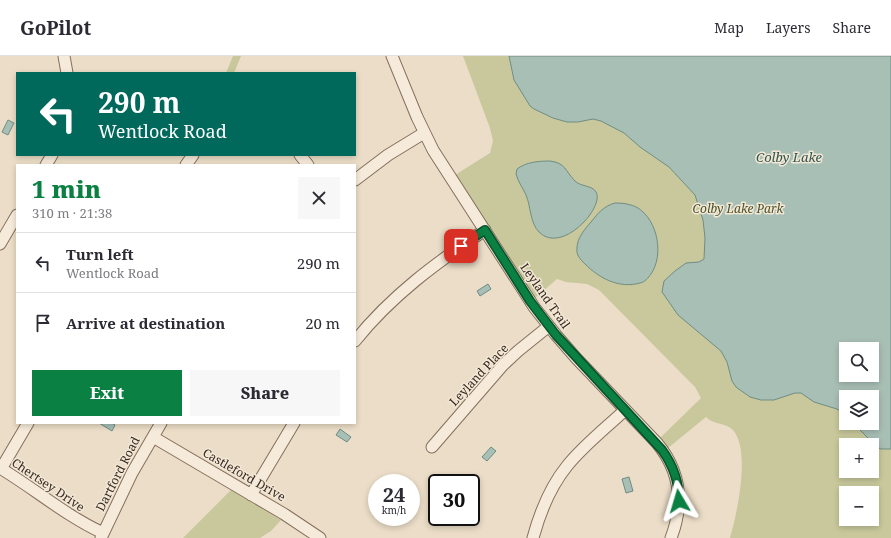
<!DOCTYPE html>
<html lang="en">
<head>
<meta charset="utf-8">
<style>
  :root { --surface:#fff; --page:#f7f7f7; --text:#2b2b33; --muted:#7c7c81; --line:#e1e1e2; --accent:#0b8043 }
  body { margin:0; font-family:"Noto Serif",serif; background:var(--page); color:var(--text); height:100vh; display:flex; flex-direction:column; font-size:15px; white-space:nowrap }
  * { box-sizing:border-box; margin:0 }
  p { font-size:13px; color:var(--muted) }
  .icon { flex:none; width:22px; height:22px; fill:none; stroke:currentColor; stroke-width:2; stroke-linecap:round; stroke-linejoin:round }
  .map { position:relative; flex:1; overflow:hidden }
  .side { position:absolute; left:16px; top:108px; width:340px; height:260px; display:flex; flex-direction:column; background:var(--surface); border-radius:0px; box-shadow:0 2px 6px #0003 }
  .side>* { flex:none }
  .banner { position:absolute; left:16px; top:16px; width:340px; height:84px; border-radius:0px; box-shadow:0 2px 6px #0003; background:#00695c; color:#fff; overflow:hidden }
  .controls { position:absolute; left:839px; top:286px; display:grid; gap:8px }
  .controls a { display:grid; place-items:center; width:40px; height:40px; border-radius:0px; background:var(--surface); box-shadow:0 2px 6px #0003; font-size:20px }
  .speed { position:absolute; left:368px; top:418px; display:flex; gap:8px; font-size:20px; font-weight:700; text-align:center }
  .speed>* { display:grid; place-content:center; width:52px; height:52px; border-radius:50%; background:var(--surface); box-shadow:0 2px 6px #0003; line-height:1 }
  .speed small { font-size:10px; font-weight:400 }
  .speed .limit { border:2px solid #111; border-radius:6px; background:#fff; color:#111 }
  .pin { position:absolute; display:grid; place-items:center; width:34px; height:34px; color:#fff; margin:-17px; border-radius:8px; box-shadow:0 2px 6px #0006 }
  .me { position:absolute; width:44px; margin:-22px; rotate:353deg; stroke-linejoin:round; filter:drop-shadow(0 0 3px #0008) }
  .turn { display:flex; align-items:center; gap:14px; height:84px; padding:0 16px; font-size:18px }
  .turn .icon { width:52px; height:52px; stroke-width:2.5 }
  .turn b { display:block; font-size:28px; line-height:34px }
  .round { display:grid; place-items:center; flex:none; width:42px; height:42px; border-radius:0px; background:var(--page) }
  .overview { display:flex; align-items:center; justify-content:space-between; height:68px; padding:0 16px }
  h1 { font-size:24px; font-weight:800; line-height:30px; color:var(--accent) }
  .action { display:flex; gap:8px; margin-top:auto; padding:8px 16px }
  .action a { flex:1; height:46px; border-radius:0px; background:var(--accent); color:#fff; font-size:16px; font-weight:800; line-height:46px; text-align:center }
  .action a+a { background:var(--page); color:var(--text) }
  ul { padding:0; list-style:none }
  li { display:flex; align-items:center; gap:12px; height:60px; padding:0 16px; border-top:1px solid var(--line) }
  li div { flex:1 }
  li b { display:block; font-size:15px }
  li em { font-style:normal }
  header { display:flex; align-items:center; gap:24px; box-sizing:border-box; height:56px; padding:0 20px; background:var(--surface); border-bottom:1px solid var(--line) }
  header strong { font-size:19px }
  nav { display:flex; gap:22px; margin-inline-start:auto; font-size:14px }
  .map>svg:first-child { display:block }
  .green { fill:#c8c89c; fill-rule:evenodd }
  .water { fill:#a8bfb6; stroke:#6f8d83; fill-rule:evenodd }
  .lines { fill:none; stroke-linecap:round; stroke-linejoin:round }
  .minor-casing { stroke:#856f5e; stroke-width:13 }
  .minor { stroke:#f6ebda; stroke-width:11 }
  .route-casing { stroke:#07532c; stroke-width:10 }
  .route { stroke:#0b8043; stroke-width:7 }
  .labels { text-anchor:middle; stroke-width:3; stroke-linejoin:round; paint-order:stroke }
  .park-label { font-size:12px; font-style:italic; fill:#4b5229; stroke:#f3e8d6 }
  .street-label { font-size:12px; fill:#372921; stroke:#f3e8d6 }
  .water-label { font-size:13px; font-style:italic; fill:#31554f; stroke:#f3e8d6 }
</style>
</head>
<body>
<header>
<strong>GoPilot</strong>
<nav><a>Map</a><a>Layers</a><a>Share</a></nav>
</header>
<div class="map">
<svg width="891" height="482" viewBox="0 0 891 482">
  <rect width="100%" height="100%" fill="#ebddc7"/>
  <path class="green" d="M 233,0 L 241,0 L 234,17 L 226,17 Z
    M 463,0 L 891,0 L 891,482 L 730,482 C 737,458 751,394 733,374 C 725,366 713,369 706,361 L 668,392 L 660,382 L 701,342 L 695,331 L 599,234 L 587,228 L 566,226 L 557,223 L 535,242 L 455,119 L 490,97 L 493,85 L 490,72 ZM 846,293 L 872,293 L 872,319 L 846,319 ZM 846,341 L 872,341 L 872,367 L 846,367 ZM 846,389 L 872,389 L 872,415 L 846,415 ZM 846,437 L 872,437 L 872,463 L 846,463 Z
    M 231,434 L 281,464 L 271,475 L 260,482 L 183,482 Z"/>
  <path class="water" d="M 509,0 L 891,0 L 891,393 L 881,393 L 877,391 L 853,367 L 872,367 L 872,341 L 846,341 L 846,359 L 837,353 L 814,346 L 801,337 L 795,337 L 774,344 L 761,344 L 750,341 L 736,331 L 732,325 L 727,306 L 721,295 L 678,259 L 662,236 L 664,225 L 675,215 L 686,207 L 699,206 L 704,203 L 705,182 L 703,164 L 695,139 L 669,111 L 640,91 L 624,77 L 601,65 L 593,63 L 578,66 L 567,66 L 553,62 L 534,53 L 530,50 L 514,24 ZM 846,293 L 872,293 L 872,319 L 846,319 Z
    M 8,64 L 14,67 L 8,79 L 2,76 Z
    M 550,105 C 566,107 565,115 575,125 C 581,131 592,129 596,136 C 605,151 562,199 539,176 C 530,167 531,151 526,139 C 523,132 518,126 516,118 L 517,113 C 526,106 539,105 550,105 Z
    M 615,147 C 623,147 631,148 638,152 C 658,165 664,199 651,218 C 648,222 645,226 640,227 C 619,233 599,222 585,208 C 580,203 576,199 577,192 C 577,182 585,173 591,166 C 598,157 604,150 615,147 Z
    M 488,228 L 491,233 L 480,240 L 477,235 Z
    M 99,367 L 112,367 L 115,369 L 112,375 Z
    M 340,373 L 351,381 L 347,386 L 336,379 Z
    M 491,391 L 496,395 L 487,405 L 482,401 Z
    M 629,421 L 633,435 L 626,437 L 622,423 Z"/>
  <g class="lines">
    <g class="minor-casing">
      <path id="minor" d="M 64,0 L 67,17
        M 392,0 L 417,61 L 433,94 L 534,251 L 556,279 L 576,302 L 657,387 C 681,416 684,448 671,482
        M 300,99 L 308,109
        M 46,109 L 52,99
        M 186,109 L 193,99
        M 355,124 L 388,99 L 424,77
        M 0,188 L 17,159
        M 355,285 C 392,239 436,207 485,174
        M 153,381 L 284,458 L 320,482
        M 432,391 L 503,309 L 518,295 L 549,270
        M 0,412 C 35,433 66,460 103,477
        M 1,413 L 28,367
        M 251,439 L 294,367
        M 101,482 L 132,417 L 161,367
        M 533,482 C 540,456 550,431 567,410 C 584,389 606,372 625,354"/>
    </g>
    <use href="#minor" class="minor"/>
  </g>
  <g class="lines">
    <g class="route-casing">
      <path id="route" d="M 461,190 L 485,174 L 530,245 L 556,279 L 662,394 C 673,409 679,426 679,445"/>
    </g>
    <use href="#route" class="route"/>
  </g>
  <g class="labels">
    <g class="park-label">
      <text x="738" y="157">Colby Lake Park</text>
    </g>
    <g class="street-label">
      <text transform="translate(545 240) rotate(55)" y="4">Leyland Trail</text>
      <text transform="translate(479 319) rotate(-47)" y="4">Leyland Place</text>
      <text transform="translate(118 418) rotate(-63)" y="4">Dartford Road</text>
      <text transform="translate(244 419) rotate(30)" y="4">Castleford Drive</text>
      <text transform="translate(48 429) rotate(34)" y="4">Chertsey Drive</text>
    </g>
    <g class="water-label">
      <text x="789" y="106">Colby Lake</text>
    </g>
  </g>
</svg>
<div class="controls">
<a><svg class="icon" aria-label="search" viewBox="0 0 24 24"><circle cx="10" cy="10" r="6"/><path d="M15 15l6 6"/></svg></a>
<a><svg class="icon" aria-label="layers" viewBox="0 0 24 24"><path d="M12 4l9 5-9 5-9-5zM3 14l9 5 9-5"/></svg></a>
<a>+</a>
<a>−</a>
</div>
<div class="speed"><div>24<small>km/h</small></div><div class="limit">30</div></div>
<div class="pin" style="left:461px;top:190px;background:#d93025"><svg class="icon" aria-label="arrive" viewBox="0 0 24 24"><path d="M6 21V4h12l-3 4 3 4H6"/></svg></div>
<svg class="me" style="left:679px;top:445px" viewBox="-20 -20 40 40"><path d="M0-17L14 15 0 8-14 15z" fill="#0b8043" stroke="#fff" stroke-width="4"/></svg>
<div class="banner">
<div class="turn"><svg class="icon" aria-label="left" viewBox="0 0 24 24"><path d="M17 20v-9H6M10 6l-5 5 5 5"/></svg><div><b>290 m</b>Wentlock Road</div></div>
</div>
<section class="side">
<div class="overview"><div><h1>1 min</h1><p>310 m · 21:38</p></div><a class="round"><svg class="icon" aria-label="close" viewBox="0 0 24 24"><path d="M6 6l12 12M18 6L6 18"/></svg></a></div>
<ul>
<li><svg class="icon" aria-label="left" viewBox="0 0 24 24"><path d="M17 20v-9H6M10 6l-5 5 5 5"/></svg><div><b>Turn left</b><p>Wentlock Road</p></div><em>290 m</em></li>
<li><svg class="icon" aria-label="arrive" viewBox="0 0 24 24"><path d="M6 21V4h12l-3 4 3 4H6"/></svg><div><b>Arrive at destination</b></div><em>20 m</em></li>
</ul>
<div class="action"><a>Exit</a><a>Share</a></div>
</section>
</div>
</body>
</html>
